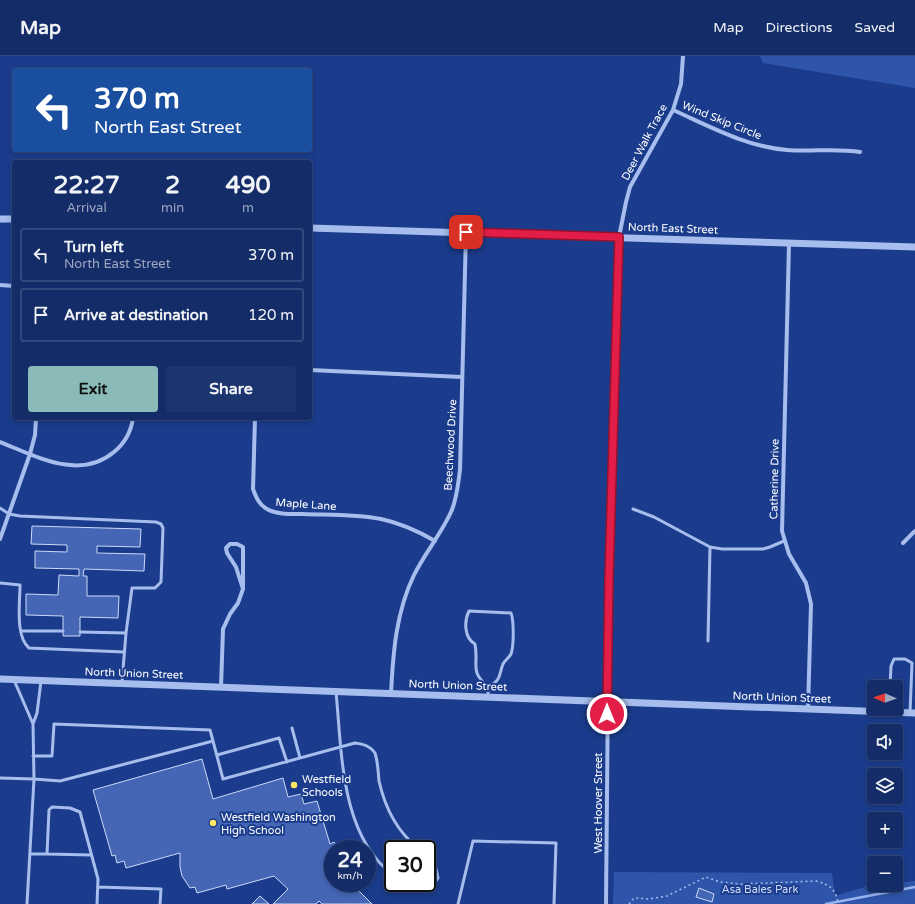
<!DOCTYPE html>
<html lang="en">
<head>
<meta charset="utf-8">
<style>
  :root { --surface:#142d69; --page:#1d356f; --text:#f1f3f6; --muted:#9da8c0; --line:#33497d; --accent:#8bbbb9 }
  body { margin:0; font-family:"Varela Round",sans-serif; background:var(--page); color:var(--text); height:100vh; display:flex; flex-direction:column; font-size:15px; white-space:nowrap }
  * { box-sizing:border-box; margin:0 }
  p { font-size:13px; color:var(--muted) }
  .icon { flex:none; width:22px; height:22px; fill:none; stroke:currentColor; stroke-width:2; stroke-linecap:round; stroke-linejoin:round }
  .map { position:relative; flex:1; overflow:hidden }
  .panel { position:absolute; left:12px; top:104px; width:300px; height:260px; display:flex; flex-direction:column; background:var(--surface); border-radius:4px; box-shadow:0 2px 6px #0003,0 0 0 1px var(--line) }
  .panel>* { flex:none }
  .guide { position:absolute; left:12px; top:12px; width:300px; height:84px; border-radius:4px; box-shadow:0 2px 6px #0003,0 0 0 1px var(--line); background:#1a4fa0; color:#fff; overflow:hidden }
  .needle { width:26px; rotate:272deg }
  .tools { position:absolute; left:867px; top:624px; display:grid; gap:8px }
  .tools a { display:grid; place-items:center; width:36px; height:36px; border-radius:4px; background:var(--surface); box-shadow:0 2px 6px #0003,0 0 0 1px var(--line); font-size:20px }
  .speed { position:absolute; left:324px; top:784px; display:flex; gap:8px; font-size:20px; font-weight:700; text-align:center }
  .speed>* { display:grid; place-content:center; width:52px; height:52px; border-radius:50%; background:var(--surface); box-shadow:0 2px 6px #0003,0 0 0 1px var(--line); line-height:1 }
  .speed small { font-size:10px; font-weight:400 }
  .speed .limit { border:2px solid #111; border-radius:6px; background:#fff; color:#111 }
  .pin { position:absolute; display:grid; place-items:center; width:34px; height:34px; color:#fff; margin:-17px; border-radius:8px; box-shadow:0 2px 6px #0006 }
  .me { position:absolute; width:44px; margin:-22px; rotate:0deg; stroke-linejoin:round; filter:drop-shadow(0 0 3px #0008) }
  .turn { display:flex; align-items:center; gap:14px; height:84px; padding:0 16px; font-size:18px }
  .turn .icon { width:52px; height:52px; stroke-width:2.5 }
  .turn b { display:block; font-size:28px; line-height:34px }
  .eta { display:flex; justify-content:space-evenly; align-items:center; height:68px; text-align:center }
  .eta b { font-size:24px; font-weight:700; line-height:28px }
  .cta { display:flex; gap:8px; margin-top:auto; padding:8px 16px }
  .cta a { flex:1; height:46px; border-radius:4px; background:var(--accent); color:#111; font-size:16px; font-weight:700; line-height:46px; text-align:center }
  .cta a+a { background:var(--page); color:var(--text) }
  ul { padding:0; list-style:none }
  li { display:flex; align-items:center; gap:12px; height:54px; margin:0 8px 6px; padding:0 8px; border:2px solid var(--line); border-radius:4px }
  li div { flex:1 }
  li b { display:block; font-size:15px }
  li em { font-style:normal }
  header { display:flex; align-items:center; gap:24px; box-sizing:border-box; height:56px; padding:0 20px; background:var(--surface); border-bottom:1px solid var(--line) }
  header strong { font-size:19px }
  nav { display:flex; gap:22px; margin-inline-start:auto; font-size:14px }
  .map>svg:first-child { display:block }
  .green { fill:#2e55aa }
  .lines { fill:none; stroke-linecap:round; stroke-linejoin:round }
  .stream { stroke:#99b5ef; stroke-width:2.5 }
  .building { fill:#4466b4; stroke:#ccdaf9 }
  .path { stroke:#a6bded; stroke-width:1.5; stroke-dasharray:2 3; stroke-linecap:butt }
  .service { stroke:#a6bded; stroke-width:3 }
  .minor { stroke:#a6bded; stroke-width:4 }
  .tertiary { stroke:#a6bded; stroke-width:7 }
  .route-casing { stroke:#92132f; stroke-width:10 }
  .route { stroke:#e11d48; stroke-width:7 }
  .poi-dot { fill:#fee763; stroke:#1b3c8c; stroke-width:1.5 }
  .labels { text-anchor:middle; stroke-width:4; stroke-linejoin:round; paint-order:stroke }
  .street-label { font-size:11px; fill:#fff; stroke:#1b3c8c }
  .poi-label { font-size:11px; fill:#fff; stroke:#1b3c8c; text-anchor:start }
  .park-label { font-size:11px; fill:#ccdaf9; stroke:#1b3c8c }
</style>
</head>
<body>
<header>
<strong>Map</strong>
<nav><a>Map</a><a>Directions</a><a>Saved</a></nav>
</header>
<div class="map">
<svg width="915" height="848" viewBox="0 0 915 848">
  <rect width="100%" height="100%" fill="#1b3c8c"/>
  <path class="green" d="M 760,0 L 915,0 L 915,32 L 763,7 Z
    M 614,816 L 832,817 L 835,840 L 871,829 L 896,829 L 896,827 L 915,825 L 915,848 L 613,848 Z"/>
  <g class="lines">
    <path class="stream" d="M 826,848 L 915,831"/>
  </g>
  <path class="building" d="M 32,470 L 141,473 L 140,491 L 97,490 L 97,497 L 145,498 L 144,515 L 84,513 L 83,520 L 87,520 L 87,540 L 119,540 L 118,562 L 80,561 L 80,580 L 63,580 L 63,560 L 26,559 L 26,538 L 58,539 L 59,519 L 79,520 L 79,513 L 35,512 L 35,495 L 67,496 L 67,489 L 31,488 Z
    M 202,703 L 213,743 L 283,722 L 288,741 L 301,738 L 304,748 L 317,745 L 330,788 L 334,786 L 341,793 L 333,793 L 333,827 L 351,827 L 372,848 L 322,848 L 319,845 L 316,848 L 273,848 L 288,833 L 274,820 L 227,833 L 226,829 L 197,837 L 195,831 L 190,832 L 182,820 L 180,811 L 180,797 L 126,812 L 124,805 L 117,807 L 115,799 L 112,800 L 93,734 Z
    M 699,832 L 714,838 L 712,846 L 696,841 Z
    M 260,840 L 269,848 L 252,848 Z"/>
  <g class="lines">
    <path class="path" d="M 629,848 L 634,842 L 649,843 L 667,840 L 706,821 L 720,826 L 741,828 L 816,825 C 830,829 836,833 838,848"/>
    <path class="service" d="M 0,452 L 9,458 L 20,460 L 156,466 L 161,468 L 163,472 L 161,526 L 155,532 L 132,532 L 126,577 L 122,626
      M 633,453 L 654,461 L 710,491 L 722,493 L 763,493 L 770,491 L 784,485
      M 0,527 L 20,529 C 20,547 15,580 29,592 L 124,596
      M 21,575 L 63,575
      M 80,576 L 126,577
      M 708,585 L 710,491
      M 14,624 L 33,668 L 34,723 L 27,848
      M 890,631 L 891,610 L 894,603 L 905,603 L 912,607 L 910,657
      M 336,636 C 342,696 340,779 393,819
      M 488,641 L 488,631 C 469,614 479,610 475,588 C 464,582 464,565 469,555 L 511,557 C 514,565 514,589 511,598 C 509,602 505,604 503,608 C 498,621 502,623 488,631
      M 33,668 L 37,657 L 41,625
      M 292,672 L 300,702
      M 217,699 L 279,682 L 287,706
      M 33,700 L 52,700 L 54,668 L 210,674 L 213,685
      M 0,722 L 34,723 L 60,725 L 213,685 L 223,723 L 355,687 C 364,688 370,690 375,697 C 378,706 378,715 379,725 C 385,752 396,775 419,793
      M 30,798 L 47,798
      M 91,799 L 47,798 L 49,754 L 52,751 L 70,752 L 80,756 L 98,823 L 97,848
      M 403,827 C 419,838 427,837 438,822 C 436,811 435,806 427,799
      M 98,831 L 161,833 L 160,848
      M 458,848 L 473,785 L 556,787 L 554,848"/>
    <path class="minor" d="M 673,54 C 709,70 747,91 787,94 C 812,96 836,92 860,96
      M 789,188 L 782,475 L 789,498 L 806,527 L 811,548 L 808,653
      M 0,229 L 14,230
      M 310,314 L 462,321
      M 255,362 L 253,433 C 256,441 259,449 267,453 C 277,459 292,458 303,458 C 329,459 355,458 381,463 C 400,467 418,475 435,485
      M 0,386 C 36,400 79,425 114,396 C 125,387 131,376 133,362
      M 0,483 L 30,398 L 35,379 L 36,362
      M 903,487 L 915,475
      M 221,631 L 223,573 L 230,558 L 238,547 L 243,533 L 243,491 L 237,488 L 230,488 L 226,492 L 227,497 L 236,511 L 243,533
      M 391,638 C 393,597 396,556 414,519 C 425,497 441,478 451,456 C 457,443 458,428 460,414 L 466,176
      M 606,848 L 609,522 L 619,181 L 626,146 L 630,131 L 673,54 L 681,28 L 683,0"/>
    <path class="tertiary" d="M 0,163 L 14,163
      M 310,172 L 915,191
      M 0,623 L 915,657"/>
  </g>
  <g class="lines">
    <g class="route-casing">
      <path id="route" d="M 466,176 L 619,181 L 609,522 L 607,658"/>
    </g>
    <use href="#route" class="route"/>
  </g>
  <g class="poi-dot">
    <circle cx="294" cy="729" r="4"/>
    <circle cx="213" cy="767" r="4"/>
  </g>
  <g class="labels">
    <g class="street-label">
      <text transform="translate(722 64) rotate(22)" y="4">Wind Skip Circle</text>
      <text transform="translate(644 86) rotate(-62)" y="4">Deer Walk Trace</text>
      <text transform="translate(673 172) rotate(2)" y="4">North East Street</text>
      <text transform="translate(450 389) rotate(-87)" y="4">Beechwood Drive</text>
      <text transform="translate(774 423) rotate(-89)" y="4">Catherine Drive</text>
      <text transform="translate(306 448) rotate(4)" y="4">Maple Lane</text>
      <text transform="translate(134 617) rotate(2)" y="4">North Union Street</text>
      <text transform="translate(458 629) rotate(2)" y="4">North Union Street</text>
      <text transform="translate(782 641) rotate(2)" y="4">North Union Street</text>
      <text transform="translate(598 747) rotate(-90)" y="4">West Hoover Street</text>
    </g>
    <g class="poi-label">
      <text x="302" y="727">Westfield<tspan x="302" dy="13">Schools</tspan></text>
      <text x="221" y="765">Westfield Washington<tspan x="221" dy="13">High School</tspan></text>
    </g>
    <g class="park-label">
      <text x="760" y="837">Asa Bales Park</text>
    </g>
  </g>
</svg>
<div class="tools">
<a><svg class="needle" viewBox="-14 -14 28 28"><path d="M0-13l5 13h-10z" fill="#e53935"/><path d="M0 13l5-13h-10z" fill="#9da8c0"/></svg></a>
<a><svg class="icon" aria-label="sound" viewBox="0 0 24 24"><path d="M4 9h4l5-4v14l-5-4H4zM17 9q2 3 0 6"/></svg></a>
<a><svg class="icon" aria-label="layers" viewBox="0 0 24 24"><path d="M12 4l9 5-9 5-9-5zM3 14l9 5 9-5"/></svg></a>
<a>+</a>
<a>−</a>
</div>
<div class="speed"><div>24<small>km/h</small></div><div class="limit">30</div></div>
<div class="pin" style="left:466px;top:176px;background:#d93025"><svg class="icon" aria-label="arrive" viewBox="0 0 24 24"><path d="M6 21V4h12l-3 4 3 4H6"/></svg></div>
<svg class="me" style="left:607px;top:658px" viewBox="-20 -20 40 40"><circle r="17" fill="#e11d48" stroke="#fff" stroke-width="3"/><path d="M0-11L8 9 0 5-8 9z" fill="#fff"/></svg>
<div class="guide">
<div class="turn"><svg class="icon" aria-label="left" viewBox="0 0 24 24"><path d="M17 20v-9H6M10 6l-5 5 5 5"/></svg><div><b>370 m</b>North East Street</div></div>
</div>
<section class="panel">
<div class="eta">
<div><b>22:27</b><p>Arrival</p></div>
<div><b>2</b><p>min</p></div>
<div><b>490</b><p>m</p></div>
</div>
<ul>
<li><svg class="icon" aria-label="left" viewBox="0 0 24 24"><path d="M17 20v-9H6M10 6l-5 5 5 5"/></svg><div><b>Turn left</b><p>North East Street</p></div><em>370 m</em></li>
<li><svg class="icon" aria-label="arrive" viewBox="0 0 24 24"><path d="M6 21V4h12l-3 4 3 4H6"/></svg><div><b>Arrive at destination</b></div><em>120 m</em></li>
</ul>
<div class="cta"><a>Exit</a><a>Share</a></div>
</section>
</div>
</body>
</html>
